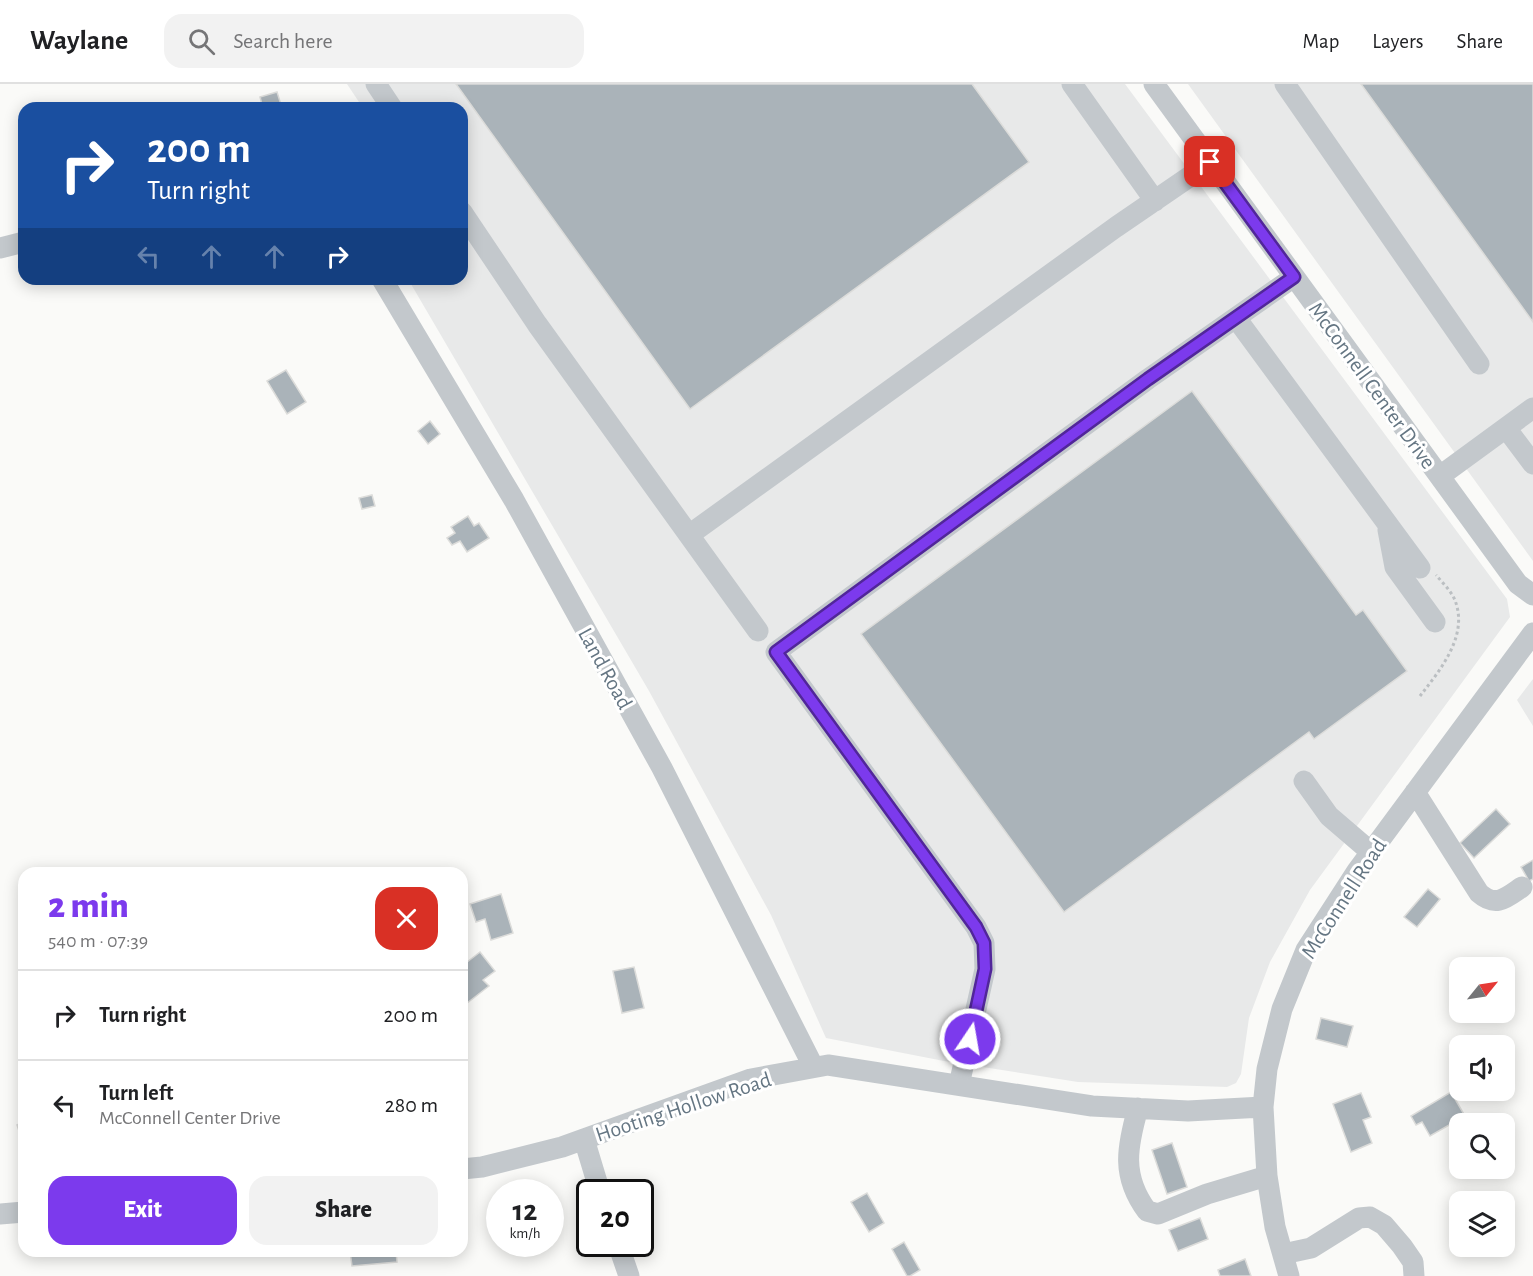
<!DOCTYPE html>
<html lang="en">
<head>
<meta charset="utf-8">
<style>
  :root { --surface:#fff; --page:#f2f2f2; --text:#202124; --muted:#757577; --line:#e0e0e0; --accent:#7c3aed }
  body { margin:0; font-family:"Alegreya Sans",sans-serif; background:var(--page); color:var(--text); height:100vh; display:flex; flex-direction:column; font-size:22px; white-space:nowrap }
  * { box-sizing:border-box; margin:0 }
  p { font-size:20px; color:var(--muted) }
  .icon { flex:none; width:33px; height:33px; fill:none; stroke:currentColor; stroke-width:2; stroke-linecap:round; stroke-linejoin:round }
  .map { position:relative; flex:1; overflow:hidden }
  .details { position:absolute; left:18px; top:783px; width:450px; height:390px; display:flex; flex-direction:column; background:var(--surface); border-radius:18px; box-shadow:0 3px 15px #0003 }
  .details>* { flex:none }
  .top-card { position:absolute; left:18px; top:18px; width:450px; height:183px; border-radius:18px; box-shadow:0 3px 15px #0003; background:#1a4fa0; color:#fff; overflow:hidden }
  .needle { width:39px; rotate:60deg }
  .buttons { position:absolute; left:1449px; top:873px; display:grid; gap:12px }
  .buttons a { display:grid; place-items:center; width:66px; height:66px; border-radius:12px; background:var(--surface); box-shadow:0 3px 15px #0003; font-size:30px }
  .speed { position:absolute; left:486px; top:1095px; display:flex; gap:12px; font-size:30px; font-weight:700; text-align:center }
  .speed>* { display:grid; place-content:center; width:78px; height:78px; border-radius:50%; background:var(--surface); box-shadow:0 3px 15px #0003; line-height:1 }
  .speed small { font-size:15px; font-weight:400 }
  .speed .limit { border:3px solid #111; border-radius:9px; background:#fff; color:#111 }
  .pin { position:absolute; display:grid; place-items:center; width:51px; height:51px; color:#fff; margin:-26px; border-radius:12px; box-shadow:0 3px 9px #0006 }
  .me { position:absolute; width:66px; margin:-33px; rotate:12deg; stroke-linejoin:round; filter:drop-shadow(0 0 4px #0008) }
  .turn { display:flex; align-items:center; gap:21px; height:126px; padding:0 30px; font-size:27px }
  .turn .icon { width:78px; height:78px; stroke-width:2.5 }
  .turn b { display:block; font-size:42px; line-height:51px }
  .lanes { display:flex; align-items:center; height:57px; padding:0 30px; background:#0003; justify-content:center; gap:30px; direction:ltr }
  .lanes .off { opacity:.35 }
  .round { display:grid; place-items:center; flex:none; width:63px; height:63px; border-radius:18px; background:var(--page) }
  .summary { display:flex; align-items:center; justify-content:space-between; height:102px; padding:0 30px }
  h1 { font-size:36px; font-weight:800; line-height:45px; color:var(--accent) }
  .button { display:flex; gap:12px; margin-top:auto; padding:12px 30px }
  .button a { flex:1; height:69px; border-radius:18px; background:var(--accent); color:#fff; font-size:24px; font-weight:800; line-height:69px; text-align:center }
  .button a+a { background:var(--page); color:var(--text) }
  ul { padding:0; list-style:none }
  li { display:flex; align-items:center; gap:18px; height:90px; padding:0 30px; border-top:2px solid var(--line) }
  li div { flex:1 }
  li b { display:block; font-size:22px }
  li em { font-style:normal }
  header { display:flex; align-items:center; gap:36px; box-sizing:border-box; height:84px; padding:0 30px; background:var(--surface); border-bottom:2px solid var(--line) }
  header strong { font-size:28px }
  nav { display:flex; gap:33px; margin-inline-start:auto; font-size:21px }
  .search { width:420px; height:54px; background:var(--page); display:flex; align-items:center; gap:15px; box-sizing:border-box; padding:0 21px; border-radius:18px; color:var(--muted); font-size:22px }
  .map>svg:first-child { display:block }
  .built { fill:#e8e9e9 }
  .building { fill:#aab3b9; stroke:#dcdcda; stroke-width:1.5 }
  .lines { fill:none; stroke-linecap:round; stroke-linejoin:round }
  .path { stroke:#bbbfc2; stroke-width:3; stroke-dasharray:3 3; stroke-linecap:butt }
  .minor { stroke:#c3c8cc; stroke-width:21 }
  .route-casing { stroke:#51269a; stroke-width:15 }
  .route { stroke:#7c3aed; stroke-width:10 }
  .labels { text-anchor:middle; stroke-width:6; stroke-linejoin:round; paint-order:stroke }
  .street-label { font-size:22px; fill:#657683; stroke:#fff }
</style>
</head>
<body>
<header>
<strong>Waylane</strong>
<div class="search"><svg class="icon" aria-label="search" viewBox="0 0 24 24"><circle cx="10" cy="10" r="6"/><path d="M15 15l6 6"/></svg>Search here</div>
<nav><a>Map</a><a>Layers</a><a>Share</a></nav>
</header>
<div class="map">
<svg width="1533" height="1192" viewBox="0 0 1533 1192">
  <rect width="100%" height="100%" fill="#fafaf8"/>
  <path class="built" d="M 347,0 L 1125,0 L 1507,515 L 1510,533 L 1310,806 L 1270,878 L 1249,934 L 1241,990 L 1236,999 L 1227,1003 L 1078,998 L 944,977 L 826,954 L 771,831 L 649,607 L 408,195 L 462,195 L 462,24 L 359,24 L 361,21 Z
    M 1188,0 L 1533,0 L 1533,477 Z
    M 1533,595 L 1533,642 L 1517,616 Z"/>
  <path class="building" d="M 456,0 L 972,0 L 1029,78 L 690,325 Z
    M 1361,0 L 1533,0 L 1533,238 Z
    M 277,8 L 282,24 L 263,24 L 260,13 Z
    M 286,286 L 306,318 L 287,330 L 267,297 Z
    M 1192,307 L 1356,531 L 1363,526 L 1407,587 L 1314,655 L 1309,648 L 1064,828 L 861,550 Z
    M 430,337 L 440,350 L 428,360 L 418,347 Z
    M 372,411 L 375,422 L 362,425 L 359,414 Z
    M 468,432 L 474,442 L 479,439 L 489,454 L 467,468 L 460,457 L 452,461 L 447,454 L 455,449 L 451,443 Z
    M 1496,725 L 1510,740 L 1474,774 L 1460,759 Z
    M 1533,776 L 1533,795 L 1529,797 L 1521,783 Z
    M 1428,805 L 1440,815 L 1417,843 L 1404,833 Z
    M 501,810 L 513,849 L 491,856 L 485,835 L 476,838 L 470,820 Z
    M 480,868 L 495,887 L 483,896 L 489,902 L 462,923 L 462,882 Z
    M 634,883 L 644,924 L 622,929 L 613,887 Z
    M 1321,934 L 1353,942 L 1347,963 L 1316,955 Z
    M 1451,1008 L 1465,1032 L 1430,1052 L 1422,1038 L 1416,1041 L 1411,1032 Z
    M 1361,1009 L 1371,1033 L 1363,1036 L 1372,1059 L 1351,1068 L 1333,1020 Z
    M 24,1038 L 24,1062 L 17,1041 Z
    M 1172,1059 L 1187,1103 L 1167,1110 L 1152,1066 Z
    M 867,1109 L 884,1139 L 869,1148 L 851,1118 Z
    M 1200,1134 L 1208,1155 L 1178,1167 L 1169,1146 Z
    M 904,1158 L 920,1186 L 910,1192 L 907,1192 L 892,1165 Z
    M 350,1167 L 396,1167 L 397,1178 L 352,1182 Z
    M 1245,1175 L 1251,1192 L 1220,1192 L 1218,1186 Z"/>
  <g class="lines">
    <path class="path" d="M 1420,612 C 1441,585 1470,550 1454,514 C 1450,506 1442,498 1436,491"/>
    <path class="minor" d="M 376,0 L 392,24
      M 1072,0 L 1155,117
      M 1154,0 L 1518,500 L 1533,511
      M 1285,0 L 1479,280
      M 462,128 L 537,240 L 758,547
      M 0,164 L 24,158
      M 382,195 L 514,416 L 662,684 L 813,982
      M 1236,234 L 1420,484
      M 1506,344 L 1533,380
      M 1440,392 L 1533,324
      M 1388,446 L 1395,483 L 1435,538
      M 689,451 L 1116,143 L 1211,78
      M 1304,697 L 1329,732 L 1371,768
      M 1415,708 L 1479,809 C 1496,824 1506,814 1522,803
      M 959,1001 L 985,885 L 984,859 L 976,843 L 776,568 L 1148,295 L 1294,193
      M 1138,1024 C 1127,1063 1121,1092 1147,1127 L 1158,1130 L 1207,1110 L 1267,1092
      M 584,1055 L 600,1108
      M 462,1085 L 482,1083 L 562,1063 L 751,995 L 828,981 L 1092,1022 L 1188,1027 L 1263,1023
      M 0,1130 L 24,1128
      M 618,1160 L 629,1192
      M 1283,1170 L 1311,1164 L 1359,1134 L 1370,1133 L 1384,1141 L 1402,1162 L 1413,1178 L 1414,1192
      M 1289,1192 L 1275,1143 L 1267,1092 L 1263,1023 L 1267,985 L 1282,925 L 1306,866 L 1357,787 L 1533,549"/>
  </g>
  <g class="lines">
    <g class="route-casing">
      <path id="route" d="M 970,955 L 985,885 L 984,859 L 976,843 L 776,568 L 1148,295 L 1294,193 L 1210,78"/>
    </g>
    <use href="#route" class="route"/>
  </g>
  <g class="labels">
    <g class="street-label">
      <text transform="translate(1373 301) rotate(54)" y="8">McConnell Center Drive</text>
      <text transform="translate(606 584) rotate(61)" y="8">Land Road</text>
      <text transform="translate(1343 814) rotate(-57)" y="8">McConnell Road</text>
      <text transform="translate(683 1022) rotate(-18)" y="8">Hooting Hollow Road</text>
    </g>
  </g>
</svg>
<div class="buttons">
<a><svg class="needle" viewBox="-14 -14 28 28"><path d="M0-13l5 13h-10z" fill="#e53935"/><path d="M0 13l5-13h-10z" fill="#757577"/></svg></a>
<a><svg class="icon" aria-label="sound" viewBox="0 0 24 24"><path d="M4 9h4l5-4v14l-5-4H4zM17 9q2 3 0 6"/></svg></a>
<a><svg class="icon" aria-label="search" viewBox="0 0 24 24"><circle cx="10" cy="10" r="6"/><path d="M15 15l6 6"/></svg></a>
<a><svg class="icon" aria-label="layers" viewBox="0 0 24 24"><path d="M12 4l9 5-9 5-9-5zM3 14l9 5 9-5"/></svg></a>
</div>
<div class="speed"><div>12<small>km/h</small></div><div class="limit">20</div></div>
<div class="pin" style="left:1210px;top:78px;background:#d93025"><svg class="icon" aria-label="arrive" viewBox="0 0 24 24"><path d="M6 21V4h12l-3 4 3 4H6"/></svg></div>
<svg class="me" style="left:970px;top:955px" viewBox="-20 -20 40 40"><circle r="17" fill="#7c3aed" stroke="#fff" stroke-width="3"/><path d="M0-11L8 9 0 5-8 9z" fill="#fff"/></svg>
<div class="top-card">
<div class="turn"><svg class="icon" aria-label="right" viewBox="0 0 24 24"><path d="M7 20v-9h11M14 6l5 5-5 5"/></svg><div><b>200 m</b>Turn right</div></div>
<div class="lanes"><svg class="icon off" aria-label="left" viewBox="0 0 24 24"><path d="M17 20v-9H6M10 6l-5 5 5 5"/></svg><svg class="icon off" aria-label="ahead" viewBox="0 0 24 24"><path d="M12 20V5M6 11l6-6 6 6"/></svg><svg class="icon off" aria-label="ahead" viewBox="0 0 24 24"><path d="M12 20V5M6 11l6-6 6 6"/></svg><svg class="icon" aria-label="right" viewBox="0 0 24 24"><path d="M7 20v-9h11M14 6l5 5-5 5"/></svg></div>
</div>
<section class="details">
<div class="summary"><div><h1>2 min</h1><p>540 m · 07:39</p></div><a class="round" style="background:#d93025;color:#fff"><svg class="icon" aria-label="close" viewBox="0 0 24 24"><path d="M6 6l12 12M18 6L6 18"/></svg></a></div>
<ul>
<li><svg class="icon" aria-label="right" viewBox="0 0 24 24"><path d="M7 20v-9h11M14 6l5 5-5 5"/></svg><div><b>Turn right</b></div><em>200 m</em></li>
<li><svg class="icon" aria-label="left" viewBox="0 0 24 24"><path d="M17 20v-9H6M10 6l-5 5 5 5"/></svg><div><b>Turn left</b><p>McConnell Center Drive</p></div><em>280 m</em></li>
</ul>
<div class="button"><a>Exit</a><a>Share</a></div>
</section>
</div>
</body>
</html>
